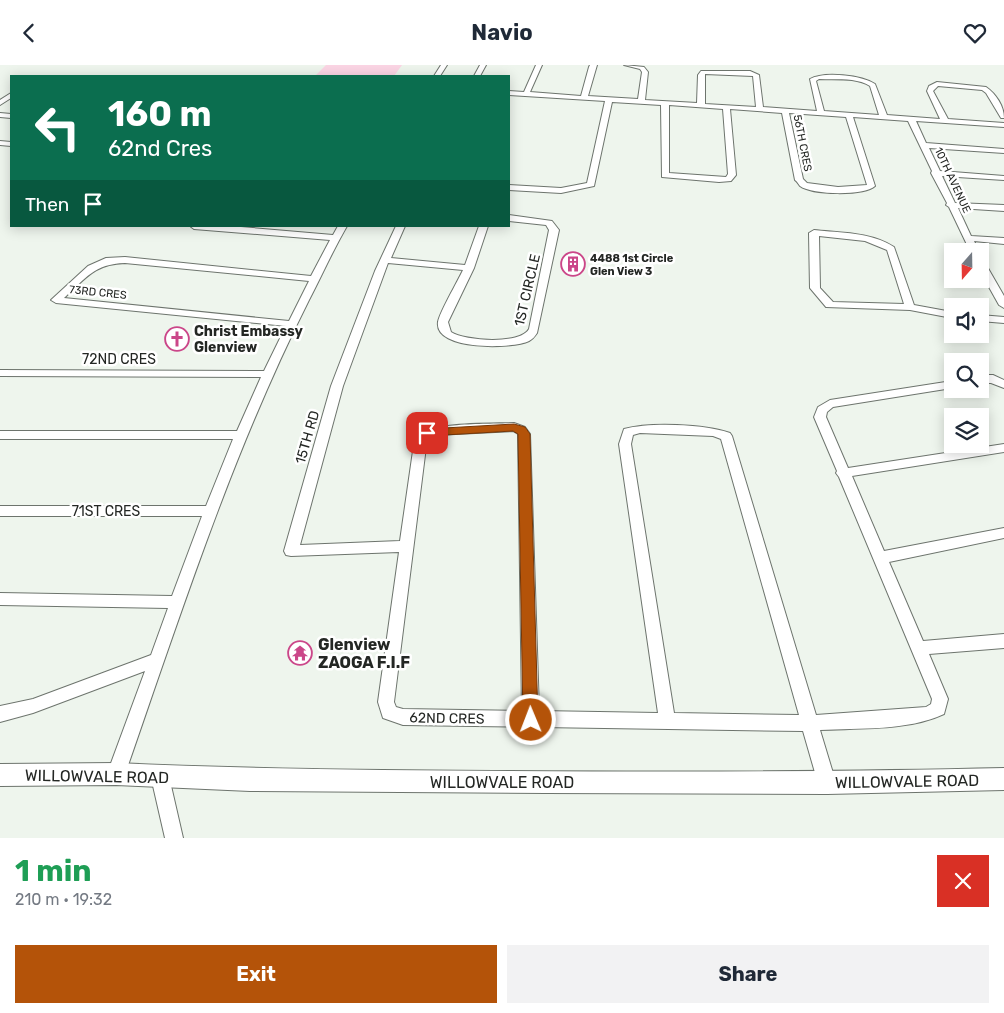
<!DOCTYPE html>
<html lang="en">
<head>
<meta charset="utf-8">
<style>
  :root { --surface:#fff; --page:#f2f2f3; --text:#1f2937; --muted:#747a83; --accent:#b45309 }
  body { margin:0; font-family:Rubik,sans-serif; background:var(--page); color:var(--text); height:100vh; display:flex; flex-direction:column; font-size:19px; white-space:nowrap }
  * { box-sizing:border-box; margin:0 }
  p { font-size:16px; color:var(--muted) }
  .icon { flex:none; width:28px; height:28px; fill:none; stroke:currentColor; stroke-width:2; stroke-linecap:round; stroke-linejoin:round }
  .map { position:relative; height:773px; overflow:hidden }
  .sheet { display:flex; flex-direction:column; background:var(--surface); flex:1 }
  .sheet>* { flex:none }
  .banner { position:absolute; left:10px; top:10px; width:500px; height:152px; border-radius:0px; box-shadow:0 2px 12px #0003; background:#0b6e4f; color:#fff; overflow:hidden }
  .needle { width:32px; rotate:200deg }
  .controls { position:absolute; left:944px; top:178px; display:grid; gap:10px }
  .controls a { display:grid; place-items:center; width:45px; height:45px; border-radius:0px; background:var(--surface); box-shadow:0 2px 12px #0003; font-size:25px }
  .pin { position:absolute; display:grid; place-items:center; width:42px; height:42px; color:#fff; margin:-21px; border-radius:10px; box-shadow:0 2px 8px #0006 }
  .me { position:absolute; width:55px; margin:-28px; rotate:359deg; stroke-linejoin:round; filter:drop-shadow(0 0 4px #0008) }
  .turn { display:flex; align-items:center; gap:18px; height:105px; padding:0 15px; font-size:22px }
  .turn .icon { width:65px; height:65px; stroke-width:2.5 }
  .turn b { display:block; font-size:35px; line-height:42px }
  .then { display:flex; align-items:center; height:48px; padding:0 15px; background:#0003; gap:10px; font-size:19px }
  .round { display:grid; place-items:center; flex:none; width:52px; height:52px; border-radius:0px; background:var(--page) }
  .overview { display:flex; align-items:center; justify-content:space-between; height:85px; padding:0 15px }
  h1 { font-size:30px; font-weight:700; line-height:38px; color:#1e9e55 }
  .action { display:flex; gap:10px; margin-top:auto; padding:10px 15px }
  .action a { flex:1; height:58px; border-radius:0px; background:var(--accent); color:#fff; font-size:20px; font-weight:700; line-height:58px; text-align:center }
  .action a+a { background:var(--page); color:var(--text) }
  header { display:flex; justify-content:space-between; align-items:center; height:65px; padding:0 15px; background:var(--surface); font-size:22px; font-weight:700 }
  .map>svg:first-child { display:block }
  .green { fill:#fbd5e4 }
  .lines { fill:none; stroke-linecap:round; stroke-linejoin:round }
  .minor-casing { stroke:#6d746d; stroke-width:2 }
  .tertiary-casing { stroke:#6d746d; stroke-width:2 }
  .minor { fill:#fff; fill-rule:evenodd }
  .tertiary { fill:#fff; fill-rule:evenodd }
  .route { fill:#b45309; stroke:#753606 }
  .labels { text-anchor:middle; stroke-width:5; stroke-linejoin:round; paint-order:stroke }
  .far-street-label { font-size:11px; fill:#242724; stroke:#fff }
  .far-poi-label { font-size:11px; font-weight:bold; fill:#242724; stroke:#fff; text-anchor:start }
  .street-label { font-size:14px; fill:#242724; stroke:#fff }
  .poi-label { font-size:14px; font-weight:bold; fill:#242724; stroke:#fff; text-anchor:start }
  .near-poi-label { font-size:16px; font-weight:bold; fill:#242724; stroke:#fff; text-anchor:start }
  .near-street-label { font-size:16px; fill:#242724; stroke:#fff }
</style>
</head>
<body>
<header><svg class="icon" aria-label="back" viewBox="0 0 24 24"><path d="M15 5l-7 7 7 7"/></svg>Navio<svg class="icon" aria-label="heart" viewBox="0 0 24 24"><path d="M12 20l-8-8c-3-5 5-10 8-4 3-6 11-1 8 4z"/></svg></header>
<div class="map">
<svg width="1004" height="773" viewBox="0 0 1004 773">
  <rect width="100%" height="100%" fill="#eef5ed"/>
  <path class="green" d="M 326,0 L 402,0 L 394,11 L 315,11 Z"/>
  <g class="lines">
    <g class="minor-casing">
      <path id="minor" d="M 441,0 L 447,0 L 440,11 L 434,11 Z
        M 480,0 L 486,0 L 480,11 L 474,11 Z
        M 536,0 L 542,0 L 530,27 L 581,31 L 589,2 L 590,0 L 597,0 L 588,31 L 638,34 L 642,7 L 640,4 L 624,0 L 644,2 L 648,7 L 645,35 L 697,38 L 698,10 L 701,6 L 750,6 L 759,10 L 763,42 L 817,46 L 810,14 C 824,6 862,10 875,19 L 887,50 L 940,54 L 927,26 L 929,21 L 937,17 L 986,22 C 996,29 1004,41 1004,53 L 1001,53 L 986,28 L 982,25 L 938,21 L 933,26 L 948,54 L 1004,58 L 1004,62 L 916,56 L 926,78 L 1004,84 L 1004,88 L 929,83 L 940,106 L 1004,111 L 1004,115 L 942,111 L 955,138 L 1004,140 L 1004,146 L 958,143 L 971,171 L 1004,173 L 1004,179 L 974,176 L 979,186 L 970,186 L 949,142 L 946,140 L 947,138 L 931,108 L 932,106 L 908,56 L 853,52 L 875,121 C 864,131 812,130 800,121 C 799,120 797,116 795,115 L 782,48 L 730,44 L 736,110 L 731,116 L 719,117 L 662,112 L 661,40 L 612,37 L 594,121 L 561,128 L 509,125 L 509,120 L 561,123 L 587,118 L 605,36 L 509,30 L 509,26 L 524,27 ZM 705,9 L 753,11 L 756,42 L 705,39 ZM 819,14 C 835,15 856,12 870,21 L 879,50 L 824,46 L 816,16 ZM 669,40 L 723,44 L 728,109 L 726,112 L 669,108 ZM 789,48 L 846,52 L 867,120 L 838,122 L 807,118 L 803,114 Z
        M 11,28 L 11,33 L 0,40 L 0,35 Z
        M 0,48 L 11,49 L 11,53 L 0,52 Z
        M 0,76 L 11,77 L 11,81 L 0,80 Z
        M 509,150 L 552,156 L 559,165 L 537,268 C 535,271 533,274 529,276 C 513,284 434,286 438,257 C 439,248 458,216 463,205 L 388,198 L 343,321 L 300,480 L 400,476 L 415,372 C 425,357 494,359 514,358 L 525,362 L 530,369 L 539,646 L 658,648 L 619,379 L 624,364 C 650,357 704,359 730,368 L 732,371 L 816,650 L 926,642 L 931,639 L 932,634 L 839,412 L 836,408 L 837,406 L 814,352 L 818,342 L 830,335 L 952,316 L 952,323 L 833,342 L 827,347 L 826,352 L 848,403 L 1004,379 L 1004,387 L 852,411 L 884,486 L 1004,463 L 1004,473 L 889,497 L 923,576 L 1004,569 L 1004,583 L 929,589 L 948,634 L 944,649 C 908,666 859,663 820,665 L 836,718 L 833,724 L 827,727 L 821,724 L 818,718 L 803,666 L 403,660 L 383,653 L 378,637 L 399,487 L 291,491 L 286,490 L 284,486 L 331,321 L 375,206 L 396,161 L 405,161 L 391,193 L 465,200 L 479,161 L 488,161 L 474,203 L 448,257 L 451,267 C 465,276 520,280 529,264 L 549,165 L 546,160 L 509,156 ZM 513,366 L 518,369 L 522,646 L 403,644 L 396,642 L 394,637 L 427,374 L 436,370 ZM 640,368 L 713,371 L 721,374 L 799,650 L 674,648 L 631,379 L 633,370 Z
        M 190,161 L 229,161 L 333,170 L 338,161 L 347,161 C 333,185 322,210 309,235 C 232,388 181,548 125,709 L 122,715 L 116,717 L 110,715 L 107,709 L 145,606 L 33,648 L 0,657 L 0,641 L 33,634 L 151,590 L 168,543 L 0,540 L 0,528 L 172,531 L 202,451 L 0,451 L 0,441 L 206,441 L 233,374 L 0,374 L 0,366 L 237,366 L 261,312 L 0,311 L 0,305 L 264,306 L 286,261 L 56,238 L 51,235 L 88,201 L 106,193 L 125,192 L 311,211 L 330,175 L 194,164 ZM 125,198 L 309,216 L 289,256 L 64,233 C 86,213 94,199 125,198 Z
        M 814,165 C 841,168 871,167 894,182 L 914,240 L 952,247 L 952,253 L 910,245 L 826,242 L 810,223 L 809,168 ZM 819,171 L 865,176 L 887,185 L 904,239 L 833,237 L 820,223 Z
        M 980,195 L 985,198 L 1004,231 L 1004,243 L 999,240 L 980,206 Z
        M 980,250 L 1004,252 L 1004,258 L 980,256 Z
        M 980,310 L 993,310 L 1004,315 L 1004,323 L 991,318 L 980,318 Z
        M 160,704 L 166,706 L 169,712 L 183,773 L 165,773 L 151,712 L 154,706 Z"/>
    </g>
    <g class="tertiary-casing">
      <path id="tertiary" d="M 116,698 C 247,704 378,705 509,706 C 674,707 839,707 1004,703 L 1004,725 L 827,729 L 546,728 L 250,726 L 116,720 L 0,721 L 0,699 Z"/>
    </g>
    <use href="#minor" class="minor"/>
    <use href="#tertiary" class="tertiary"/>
  </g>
  <path class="route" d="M 514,359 L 525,362 L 530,369 L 538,655 L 536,660 L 531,662 L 525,660 L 523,655 L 518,369 L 513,366 L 427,371 L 422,368 L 427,364 Z"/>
  <defs>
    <g id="building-ring" transform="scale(1.25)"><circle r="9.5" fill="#fff" stroke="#cb4689" stroke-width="1.5"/><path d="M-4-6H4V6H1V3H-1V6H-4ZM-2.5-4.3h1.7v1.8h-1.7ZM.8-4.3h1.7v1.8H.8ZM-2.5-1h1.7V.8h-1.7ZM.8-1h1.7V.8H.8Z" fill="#cb4689"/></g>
    <g id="church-ring" transform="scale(1.25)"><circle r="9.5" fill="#fff" stroke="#cb4689" stroke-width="1.5"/><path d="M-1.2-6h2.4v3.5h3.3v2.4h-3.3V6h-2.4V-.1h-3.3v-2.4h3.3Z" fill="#cb4689"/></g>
    <g id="temple-ring" transform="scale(1.25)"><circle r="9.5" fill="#fff" stroke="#cb4689" stroke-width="1.5"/><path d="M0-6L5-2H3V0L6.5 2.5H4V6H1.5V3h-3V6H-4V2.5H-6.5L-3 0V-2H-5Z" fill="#cb4689"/></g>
  </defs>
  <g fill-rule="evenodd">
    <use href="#building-ring" x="573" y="199"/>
    <use href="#church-ring" x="177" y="274"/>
    <use href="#temple-ring" x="300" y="588"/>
  </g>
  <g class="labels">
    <g class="far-street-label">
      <text transform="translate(803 78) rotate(79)" y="4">56TH CRES</text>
      <text transform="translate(953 115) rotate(65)" y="4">10TH AVENUE</text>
      <text transform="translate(98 227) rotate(6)" y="4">73RD CRES</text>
    </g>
    <g class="far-poi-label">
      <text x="590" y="197">4488 1st Circle<tspan x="590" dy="13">Glen View 3</tspan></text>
    </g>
    <g class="street-label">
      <text transform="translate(527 225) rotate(-77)" y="5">1ST CIRCLE</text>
      <text x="119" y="299">72ND CRES</text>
      <text transform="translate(307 372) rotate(-74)" y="5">15TH RD</text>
      <text x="106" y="451">71ST CRES</text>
      <text transform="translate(447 653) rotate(1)" y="5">62ND CRES</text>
    </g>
    <g class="poi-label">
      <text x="194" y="271">Christ Embassy<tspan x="194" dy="16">Glenview</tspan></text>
    </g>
    <g class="near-poi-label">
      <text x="318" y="585">Glenview<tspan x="318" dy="18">ZAOGA F.I.F</tspan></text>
    </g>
    <g class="near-street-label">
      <text transform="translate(97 711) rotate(1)" y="6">WILLOWVALE ROAD</text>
      <text transform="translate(907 716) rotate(-1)" y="6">WILLOWVALE ROAD</text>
      <text x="502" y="723">WILLOWVALE ROAD</text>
    </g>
  </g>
</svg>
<div class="controls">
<a><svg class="needle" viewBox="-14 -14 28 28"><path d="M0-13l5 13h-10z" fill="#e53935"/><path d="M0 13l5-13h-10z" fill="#747a83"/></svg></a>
<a><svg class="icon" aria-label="sound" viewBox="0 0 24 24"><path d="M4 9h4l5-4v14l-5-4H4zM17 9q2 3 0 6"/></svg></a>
<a><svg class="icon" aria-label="search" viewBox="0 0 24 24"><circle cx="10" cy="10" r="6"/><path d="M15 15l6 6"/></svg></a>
<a><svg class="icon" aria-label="layers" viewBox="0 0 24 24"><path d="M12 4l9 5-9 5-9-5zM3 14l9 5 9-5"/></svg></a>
</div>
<div class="pin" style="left:427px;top:368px;background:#d93025"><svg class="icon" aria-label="arrive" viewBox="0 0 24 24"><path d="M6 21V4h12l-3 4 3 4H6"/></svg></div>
<svg class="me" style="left:531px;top:655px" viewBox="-20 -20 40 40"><circle r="17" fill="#b45309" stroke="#fff" stroke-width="3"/><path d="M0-11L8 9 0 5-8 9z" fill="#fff"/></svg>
<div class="banner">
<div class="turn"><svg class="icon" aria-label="left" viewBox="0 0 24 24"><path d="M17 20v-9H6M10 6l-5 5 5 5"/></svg><div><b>160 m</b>62nd Cres</div></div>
<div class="then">Then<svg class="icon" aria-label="arrive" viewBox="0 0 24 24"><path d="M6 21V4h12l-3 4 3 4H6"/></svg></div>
</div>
</div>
<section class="sheet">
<div class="overview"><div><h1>1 min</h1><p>210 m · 19:32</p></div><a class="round" style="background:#d93025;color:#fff"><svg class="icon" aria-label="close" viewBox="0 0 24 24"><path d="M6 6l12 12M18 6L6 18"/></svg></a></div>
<div class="action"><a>Exit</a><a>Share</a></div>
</section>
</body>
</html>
